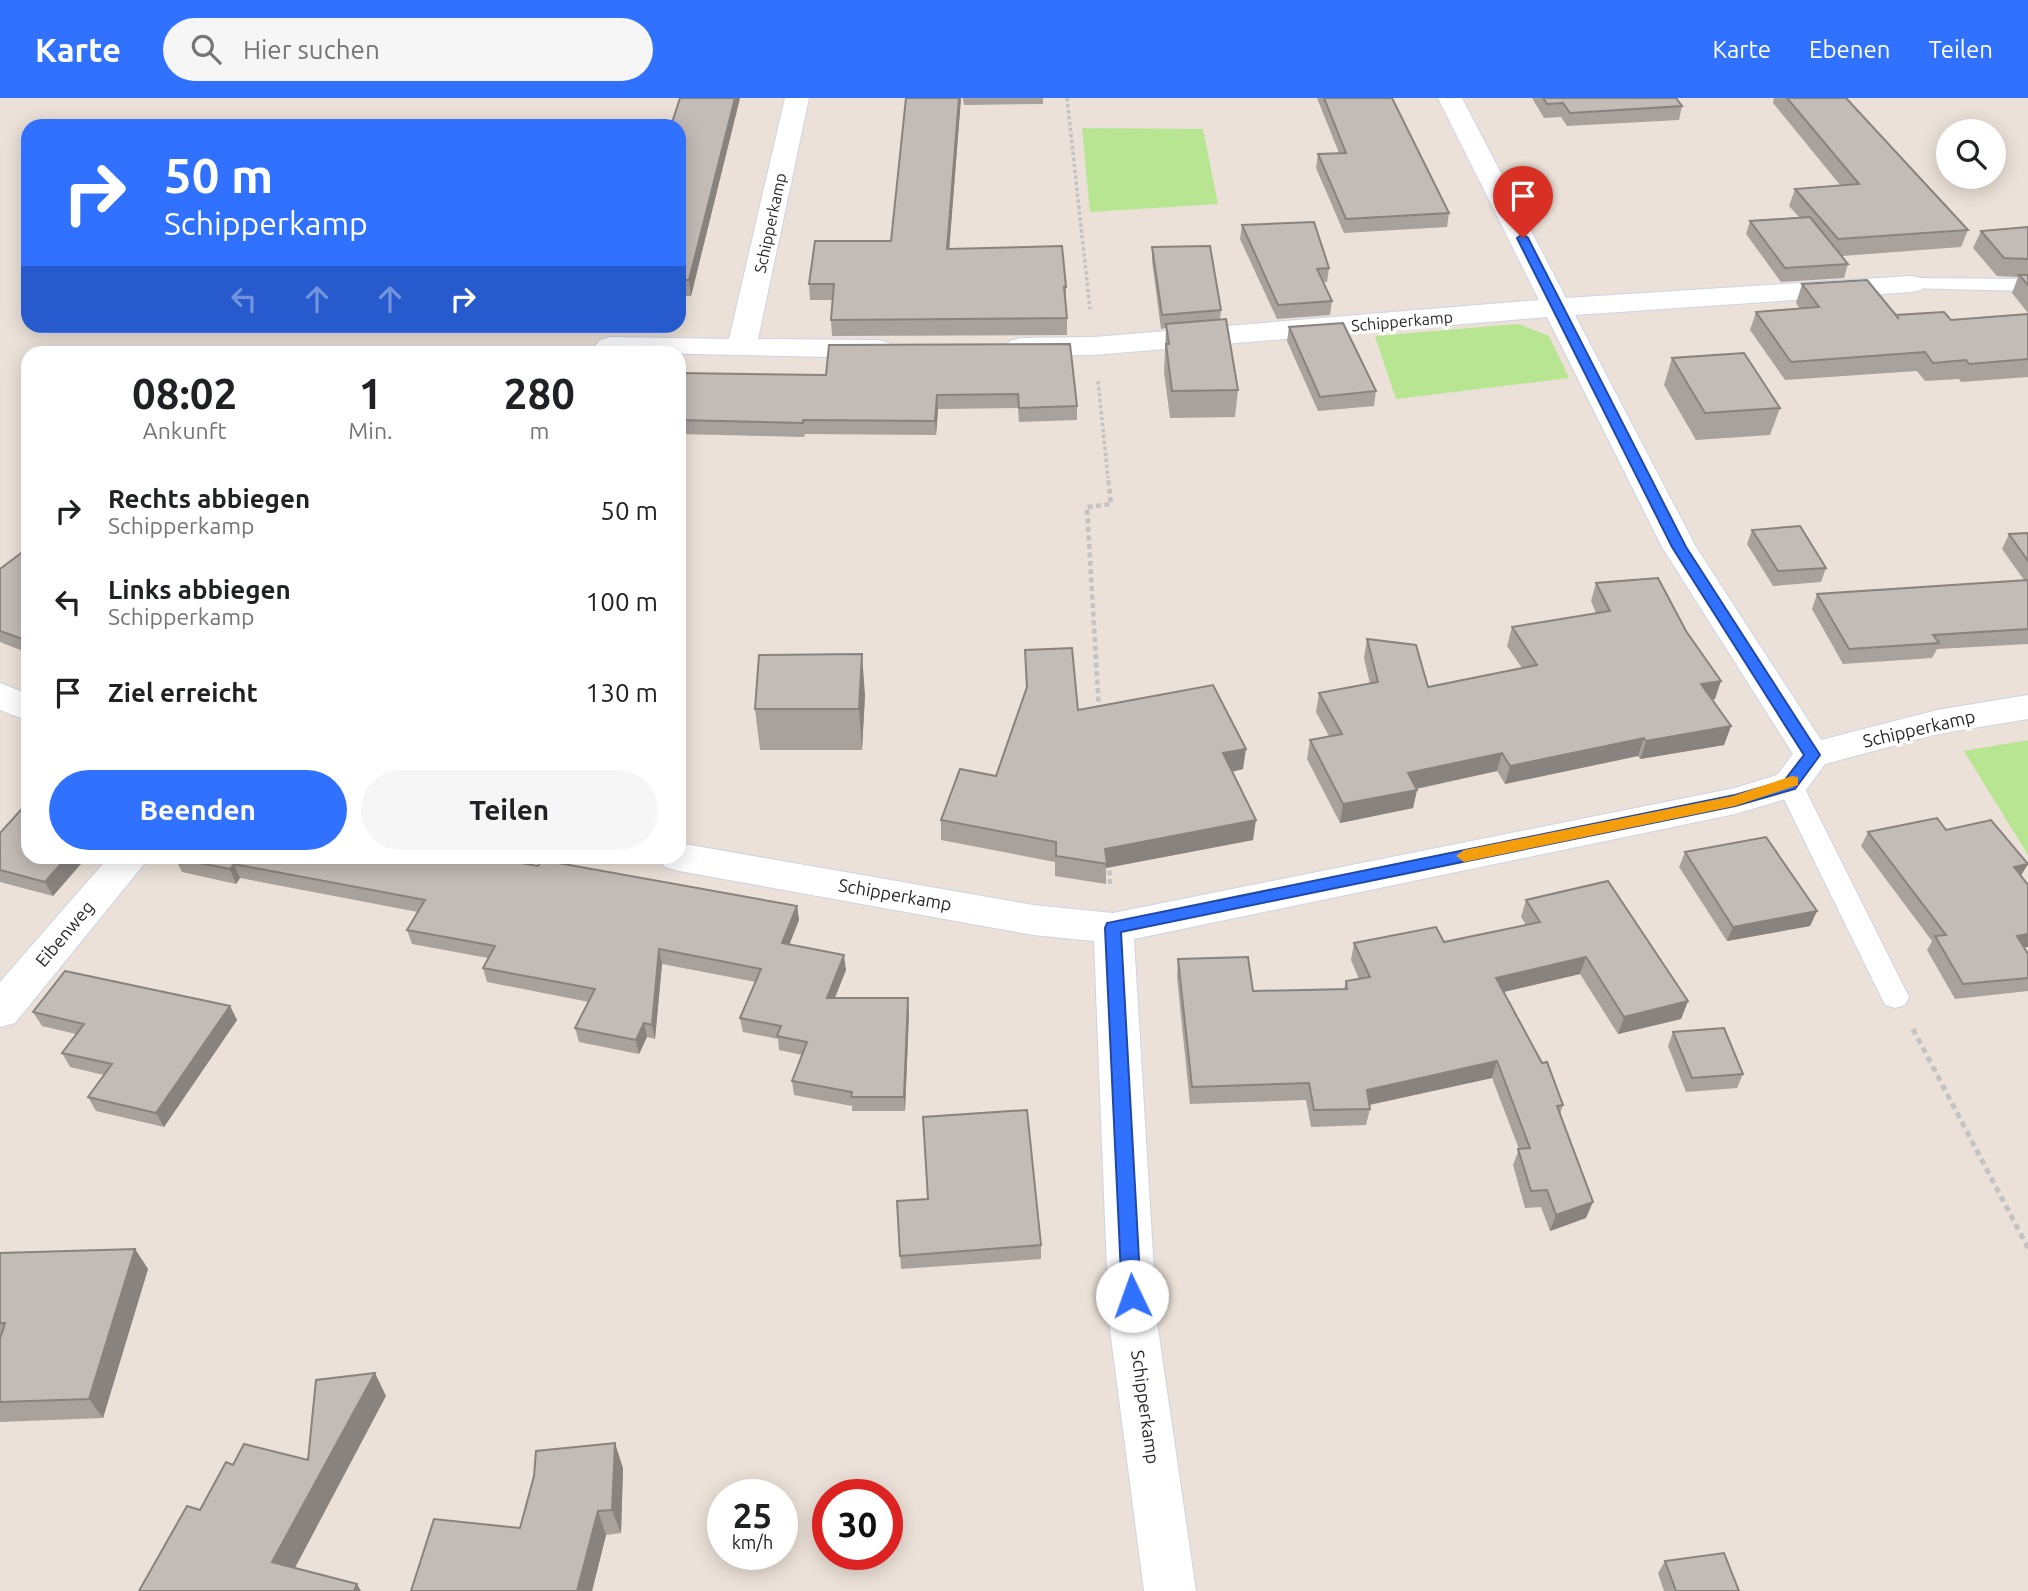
<!DOCTYPE html>
<html lang="de">
<head>
<meta charset="utf-8">
<style>
  :root { --surface:#fff; --page:#f6f6f6; --text:#202124; --muted:#757577; --accent:#3171ff }
  body { margin:0; font-family:Ubuntu,sans-serif; background:var(--page); color:var(--text); height:100vh; display:flex; flex-direction:column; font-size:26px; white-space:nowrap }
  * { box-sizing:border-box; margin:0 }
  p { font-size:23px; color:var(--muted) }
  .icon { flex:none; width:38px; height:38px; fill:none; stroke:currentColor; stroke-width:2; stroke-linecap:round; stroke-linejoin:round }
  .map { position:relative; flex:1; overflow:hidden }
  .drawer { position:absolute; left:21px; top:248px; width:665px; height:518px; display:flex; flex-direction:column; background:var(--surface); border-radius:21px; box-shadow:0 4px 18px #0003 }
  .drawer>* { flex:none }
  .hud { position:absolute; left:21px; top:21px; width:665px; height:214px; border-radius:21px; box-shadow:0 4px 18px #0003; background:#3171ff; color:#fff; overflow:hidden }
  .fabs { position:absolute; left:1936px; top:21px; display:grid; gap:14px }
  .fabs a { display:grid; place-items:center; width:70px; height:70px; border-radius:50%; background:var(--surface); box-shadow:0 4px 18px #0003; font-size:35px }
  .speed { position:absolute; left:707px; top:1381px; display:flex; gap:14px; font-size:35px; font-weight:700; text-align:center }
  .speed>* { display:grid; place-content:center; width:91px; height:91px; border-radius:50%; background:var(--surface); box-shadow:0 4px 18px #0003; line-height:1 }
  .speed small { font-size:18px; font-weight:400 }
  .speed .limit { border:10px solid #d22; background:#fff; color:#111 }
  .pin { position:absolute; display:grid; place-items:center; width:60px; height:60px; color:#fff; margin:-72px -30px; border-radius:50% 50% 50% 0; rotate:-45deg; box-shadow:0 0 7px #0007 }
  .pin .icon { rotate:45deg }
  .me { position:absolute; width:77px; margin:-38px; rotate:357deg; stroke-linejoin:round; filter:drop-shadow(0 0 5px #0008) }
  .turn { display:flex; align-items:center; gap:24px; height:147px; padding:0 28px; font-size:32px }
  .turn .icon { width:91px; height:91px; stroke-width:2.5 }
  .turn b { display:block; font-size:49px; line-height:60px }
  .lanes { display:flex; align-items:center; height:66px; padding:0 28px; background:#0003; justify-content:center; gap:35px; direction:ltr }
  .lanes .off { opacity:.35 }
  .eta { display:flex; justify-content:space-evenly; align-items:center; height:119px; text-align:center }
  .eta b { font-size:42px; font-weight:700; line-height:49px }
  .cta { display:flex; gap:14px; margin-top:auto; padding:14px 28px }
  .cta a { flex:1; height:80px; border-radius:42px; background:var(--accent); color:#fff; font-size:28px; font-weight:700; line-height:80px; text-align:center }
  .cta a+a { background:var(--page); color:var(--text) }
  ul { padding:0; list-style:none }
  li { display:flex; align-items:center; gap:21px; height:91px; padding:0 28px }
  li div { flex:1 }
  li b { display:block; font-size:26px }
  li em { font-style:normal }
  header { display:flex; align-items:center; gap:42px; box-sizing:border-box; height:98px; padding:0 35px; background:var(--accent); color:#fff }
  header strong { font-size:33px }
  nav { display:flex; gap:38px; margin-inline-start:auto; font-size:24px }
  .search { width:490px; height:63px; background:var(--page); display:flex; align-items:center; gap:18px; box-sizing:border-box; padding:0 24px; border-radius:38px; color:var(--muted); font-size:26px }
  .map>svg:first-child { display:block }
  .green { fill:#b8e591 }
  .lines { fill:none; stroke-linecap:round; stroke-linejoin:round }
  .service-casing { stroke:#cdd4e2; stroke-width:2 }
  .minor-casing { stroke:#cdd4e2; stroke-width:2 }
  .path-far2 { stroke:#c3c3c3; stroke-width:3.5; stroke-dasharray:3.5 2.5; stroke-linecap:butt }
  .path-far1 { stroke:#c3c3c3; stroke-width:4.5; stroke-dasharray:5 3.5; stroke-linecap:butt }
  .path { stroke:#c3c3c3; stroke-width:5; stroke-dasharray:6 4.5; stroke-linecap:butt }
  .service { fill:#fff; fill-rule:evenodd }
  .minor { fill:#fff; fill-rule:evenodd }
  .wall { fill:#a8a19c }
  .shaded-wall { fill:#88837f }
  .building { fill:#c3bbb5; stroke:#88837f; stroke-width:2 }
  .route { fill:#3171ff; stroke:#2049a6; stroke-width:2 }
  .slow { fill:#f59e0b }
  .labels { text-anchor:middle; stroke-width:7; stroke-linejoin:round; paint-order:stroke }
  .far-street-label { font-size:16px; fill:#282828; stroke:#fff }
  .street-label { font-size:18px; fill:#282828; stroke:#fff }
</style>
</head>
<body>
<header>
<strong>Karte</strong>
<div class="search"><svg class="icon" aria-label="search" viewBox="0 0 24 24"><circle cx="10" cy="10" r="6"/><path d="M15 15l6 6"/></svg>Hier suchen</div>
<nav><a>Karte</a><a>Ebenen</a><a>Teilen</a></nav>
</header>
<div class="map">
<svg width="2028" height="1493" viewBox="0 0 2028 1493">
  <rect width="100%" height="100%" fill="#ebe1d8"/>
  <path class="green" d="M 1082,30 L 1203,31 L 1218,106 L 1090,114 Z
    M 1518,226 L 1549,238 L 1569,280 L 1396,301 L 1375,238 Z
    M 2028,642 L 2028,757 L 1964,653 Z"/>
  <g class="lines">
    <g class="service-casing">
      <path id="service" d="M 1911,180 L 2028,181 L 2028,193 L 1904,190 L 1901,186 Z
        M 1790,678 L 1799,681 L 1803,687 L 1909,899 L 1905,907 L 1895,910 L 1885,907 L 1881,899 L 1777,687 L 1781,681 Z"/>
    </g>
    <g class="minor-casing">
      <path id="minor" d="M 785,0 L 809,0 L 758,241 L 879,242 L 889,245 L 894,251 L 889,257 L 879,260 L 600,254 L 595,248 L 600,242 L 610,239 L 729,241 Z
        M 1438,0 L 1462,0 L 1566,200 L 1911,178 L 1921,180 L 1925,186 L 1921,192 L 1911,194 L 1575,217 L 1696,449 L 1821,642 L 1937,612 L 2028,597 L 2028,621 L 1937,636 L 1825,666 L 1803,696 L 1735,716 L 1134,841 L 1157,1224 L 1196,1493 L 1144,1493 L 1109,1224 L 1094,843 L 1033,837 L 679,773 L 665,769 L 660,760 L 679,760 L 679,745 L 1033,807 L 1113,815 L 1735,690 L 1777,677 L 1793,656 L 1662,449 L 1547,219 L 1094,257 L 1020,258 L 1010,255 L 1005,249 L 1010,243 L 1020,240 L 1094,239 L 1539,202 Z
        M 0,585 L 28,596 L 28,623 L 0,612 Z
        M 108,760 L 149,760 L 15,925 L 0,929 L 0,884 Z"/>
    </g>
    <path class="path-far2" d="M 1067,0 L 1090,211
      M 1098,283 L 1108,380"/>
    <path class="path-far1" d="M 1099,612 L 1087,409 L 1111,406 L 1108,379
      M 1109,764 L 1110,787"/>
    <path class="path" d="M 1913,931 L 2028,1150"/>
    <use href="#service" class="service"/>
    <use href="#minor" class="minor"/>
  </g>
  <path class="wall" d="M 680,0 L 740,0 L 691,198 L 679,198 L 679,28 Z
    M 906,0 L 961,0 L 949,151 L 1066,189 L 1066,205 L 1067,220 L 1067,237 L 832,238 L 831,222 L 833,202 L 810,202 L 809,186 L 891,143 Z
    M 963,0 L 1043,0 L 1043,6 L 964,7 Z
    M 1317,0 L 1392,0 L 1449,115 L 1447,129 L 1344,135 L 1316,70 L 1318,56 L 1339,55 Z
    M 1532,0 L 1676,0 L 1682,8 L 1679,22 L 1567,28 L 1561,19 L 1544,20 Z
    M 1774,0 L 1846,0 L 1968,132 L 1961,149 L 1842,158 L 1848,166 L 1844,180 L 1781,184 L 1746,136 L 1750,123 L 1799,119 L 1789,108 L 1795,91 L 1840,87 L 1773,5 Z
    M 1242,127 L 1329,170 L 1327,184 L 1323,184 L 1332,203 L 1330,217 L 1277,221 L 1240,141 Z
    M 2028,129 L 2028,215 L 2012,195 L 2018,179 L 1997,178 L 1973,150 L 1981,133 Z
    M 1152,149 L 1221,212 L 1220,222 L 1238,292 L 1235,319 L 1170,320 L 1164,274 L 1166,230 L 1161,231 L 1152,163 Z
    M 1802,186 L 1896,218 L 1951,222 L 2028,216 L 2028,279 L 1961,284 L 1959,281 L 1925,283 L 1917,273 L 1785,282 L 1750,232 L 1756,214 L 1800,211 L 1796,205 Z
    M 1289,229 L 1376,293 L 1374,308 L 1318,313 L 1287,243 Z
    M 829,247 L 1077,308 L 1077,322 L 1019,324 L 1018,310 L 938,311 L 936,337 L 805,336 L 804,339 L 679,336 L 679,275 L 826,277 Z
    M 1672,260 L 1780,310 L 1770,337 L 1696,342 L 1664,287 Z
    M 1752,432 L 1826,470 L 1821,484 L 1773,488 L 1747,446 Z
    M 2028,435 L 2028,546 L 1937,551 L 1932,560 L 1843,566 L 1812,511 L 1817,496 L 2024,482 L 2002,451 L 2009,436 Z
    M 28,453 L 28,555 L 0,544 L 0,471 Z
    M 1596,485 L 1715,601 L 1712,602 L 1731,628 L 1724,647 L 1640,661 L 1638,658 L 1505,686 L 1497,673 L 1417,691 L 1413,710 L 1340,725 L 1307,661 L 1310,642 L 1329,638 L 1316,614 L 1319,595 L 1370,586 L 1364,560 L 1367,541 L 1428,589 L 1522,570 L 1507,548 L 1512,529 L 1596,515 L 1591,503 Z
    M 1025,552 L 1078,612 L 1243,671 L 1232,674 L 1253,742 L 1106,770 L 1106,786 L 1055,778 L 1055,764 L 941,742 L 941,722 L 996,678 L 1026,593 Z
    M 865,597 L 862,652 L 760,652 L 755,611 Z
    M 1946,732 L 2021,778 L 2028,787 L 2028,849 L 2024,849 L 2028,856 L 2028,893 L 1955,901 L 1927,852 L 1932,843 L 1861,748 L 1868,734 Z
    M 0,735 L 86,760 L 53,798 L 0,784 Z
    M 1685,754 L 1817,813 L 1810,828 L 1727,843 L 1679,769 Z
    M 175,760 L 538,768 L 797,808 L 799,822 L 789,847 L 846,872 L 834,900 L 909,915 L 905,1013 L 852,1013 L 852,1008 L 794,997 L 792,983 L 802,957 L 779,952 L 778,941 L 743,934 L 740,920 L 756,884 L 662,866 L 655,941 L 647,939 L 639,956 L 579,944 L 575,930 L 589,904 L 487,884 L 483,870 L 488,860 L 412,846 L 407,832 L 418,814 L 240,780 L 236,786 L 182,774 Z
    M 1526,802 L 1688,903 L 1681,921 L 1618,936 L 1580,876 L 1503,894 L 1563,1007 L 1560,1016 L 1586,1120 L 1550,1133 L 1541,1109 L 1525,1110 L 1513,1067 L 1519,1051 L 1492,980 L 1370,1007 L 1370,1011 L 1366,1027 L 1311,1029 L 1306,1002 L 1190,1006 L 1177,879 L 1178,861 L 1253,893 L 1344,891 L 1346,883 L 1359,881 L 1351,862 L 1354,845 L 1444,844 L 1526,827 L 1521,819 Z
    M 230,908 L 237,922 L 164,1029 L 96,1013 L 88,999 L 104,977 L 70,969 L 62,955 L 76,936 L 42,928 L 33,914 Z
    M 1673,934 L 1743,976 L 1737,990 L 1686,994 L 1668,948 Z
    M 897,1103 L 1041,1147 L 1041,1161 L 901,1171 Z
    M 135,1151 L 148,1171 L 103,1320 L 0,1324 L 0,1155 Z
    M 623,1370 L 621,1435 L 606,1437 L 592,1493 L 411,1493 Z
    M 1665,1463 L 1739,1493 L 1664,1493 L 1658,1475 Z"/>
  <path class="shaded-wall" d="M 735,0 L 740,0 L 691,198 L 689,182 Z
    M 959,0 L 961,0 L 948,167 L 947,151 Z
    M 937,297 L 938,311 L 936,337 L 935,323 Z
    M 862,556 L 865,597 L 862,652 L 859,611 Z
    M 1721,583 L 1715,601 L 1694,604 L 1701,586 Z
    M 1731,628 L 1724,647 L 1640,661 L 1646,643 Z
    M 1644,640 L 1638,658 L 1505,686 L 1510,668 Z
    M 1246,651 L 1243,671 L 1221,676 L 1223,655 Z
    M 1502,655 L 1497,673 L 1404,693 L 1408,675 Z
    M 1417,692 L 1413,710 L 1340,725 L 1343,706 Z
    M 1256,722 L 1253,742 L 1106,770 L 1105,751 Z
    M 66,760 L 86,760 L 53,798 L 45,784 Z
    M 234,766 L 240,780 L 236,786 L 230,771 Z
    M 2028,766 L 2019,781 L 2014,769 Z
    M 797,808 L 799,822 L 784,860 L 782,845 Z
    M 1817,813 L 1810,828 L 1727,843 L 1733,829 Z
    M 2028,836 L 2028,849 L 2009,853 L 2017,838 Z
    M 659,851 L 662,866 L 655,941 L 652,927 Z
    M 844,857 L 846,872 L 829,915 L 827,900 Z
    M 1586,859 L 1580,876 L 1491,897 L 1496,880 Z
    M 908,900 L 909,915 L 905,1013 L 904,999 Z
    M 1688,903 L 1681,921 L 1618,936 L 1624,919 Z
    M 230,908 L 237,922 L 164,1029 L 156,1015 Z
    M 644,925 L 647,939 L 639,956 L 636,942 Z
    M 1497,963 L 1492,980 L 1363,1008 L 1367,992 Z
    M 1593,1104 L 1586,1120 L 1550,1133 L 1556,1117 Z
    M 135,1151 L 148,1171 L 103,1320 L 89,1301 Z
    M 375,1275 L 386,1298 L 287,1485 L 272,1464 Z
    M 615,1345 L 623,1370 L 621,1435 L 612,1412 Z
    M 598,1413 L 606,1437 L 592,1493 L 577,1493 Z
    M 357,1486 L 361,1493 L 354,1493 Z"/>
  <path class="building" d="M 680,0 L 735,0 L 689,182 L 679,182 L 679,28 L 671,28 Z
    M 906,0 L 959,0 L 947,151 L 1062,148 L 1066,189 L 1064,189 L 1067,220 L 831,222 L 834,186 L 809,186 L 815,143 L 891,143 Z
    M 1324,0 L 1392,0 L 1449,115 L 1346,121 L 1318,56 L 1346,55 Z
    M 1543,0 L 1676,0 L 1682,8 L 1570,15 L 1563,5 L 1547,6 Z
    M 1787,0 L 1846,0 L 1968,132 L 1838,141 L 1795,91 L 1859,86 Z
    M 1810,119 L 1848,166 L 1785,170 L 1750,123 Z
    M 1314,124 L 1329,170 L 1317,171 L 1332,203 L 1278,207 L 1242,127 Z
    M 2028,129 L 2028,161 L 2004,160 L 1981,133 Z
    M 1210,148 L 1221,212 L 1162,217 L 1152,149 Z
    M 2019,177 L 2028,177 L 2028,187 Z
    M 1867,182 L 1899,221 L 1896,217 L 1944,214 L 1951,222 L 2028,216 L 2028,261 L 1969,266 L 1966,262 L 1933,265 L 1925,254 L 1791,264 L 1756,214 L 1819,209 L 1802,186 Z
    M 1226,221 L 1238,292 L 1172,293 L 1166,246 L 1169,246 L 1166,226 Z
    M 1343,225 L 1376,293 L 1320,299 L 1289,229 Z
    M 1070,246 L 1077,308 L 1019,310 L 1018,296 L 937,297 L 935,323 L 803,322 L 803,325 L 679,322 L 679,275 L 826,277 L 829,247 Z
    M 1744,255 L 1780,310 L 1705,315 L 1672,260 Z
    M 1800,428 L 1826,470 L 1778,473 L 1752,432 Z
    M 2028,435 L 2028,463 L 2009,436 Z
    M 25,452 L 28,453 L 28,543 L 0,533 L 0,471 Z
    M 1658,480 L 1686,533 L 1721,583 L 1701,586 L 1731,628 L 1646,643 L 1644,640 L 1510,668 L 1502,655 L 1408,675 L 1417,692 L 1343,706 L 1310,642 L 1342,636 L 1319,595 L 1378,584 L 1367,541 L 1416,547 L 1428,589 L 1537,567 L 1512,529 L 1610,513 L 1596,485 Z
    M 2028,482 L 2028,531 L 1933,537 L 1939,545 L 1849,551 L 1817,496 Z
    M 1072,550 L 1078,612 L 1213,587 L 1246,651 L 1223,655 L 1256,722 L 1105,751 L 1107,766 L 1056,758 L 1056,744 L 941,722 L 960,671 L 996,678 L 1027,589 L 1025,552 Z
    M 862,556 L 859,611 L 755,611 L 759,557 Z
    M 28,704 L 28,760 L 66,760 L 45,784 L 0,772 L 0,735 Z
    M 1937,720 L 1946,732 L 1991,722 L 2028,766 L 2014,769 L 2028,787 L 2028,836 L 2017,838 L 2028,856 L 2028,880 L 1963,886 L 1935,838 L 1946,837 L 1868,734 Z
    M 1766,739 L 1817,813 L 1733,829 L 1685,754 Z
    M 175,760 L 493,760 L 538,768 L 542,762 L 797,808 L 782,845 L 844,857 L 827,900 L 908,900 L 904,999 L 851,999 L 852,994 L 792,983 L 807,944 L 777,938 L 781,928 L 740,920 L 761,871 L 659,851 L 652,927 L 644,925 L 636,942 L 575,930 L 595,891 L 483,870 L 495,848 L 407,832 L 425,802 L 234,766 L 230,771 Z
    M 1608,783 L 1688,903 L 1624,919 L 1586,859 L 1496,880 L 1542,965 L 1547,964 L 1563,1007 L 1557,1008 L 1593,1104 L 1556,1117 L 1547,1092 L 1531,1093 L 1518,1051 L 1530,1050 L 1497,963 L 1367,992 L 1370,1011 L 1314,1012 L 1309,985 L 1192,989 L 1178,861 L 1248,859 L 1253,893 L 1347,891 L 1346,883 L 1370,879 L 1354,845 L 1436,829 L 1444,844 L 1540,824 L 1526,802 Z
    M 65,873 L 230,908 L 156,1015 L 88,999 L 112,966 L 62,955 L 84,926 L 33,914 Z
    M 1724,930 L 1743,976 L 1692,980 L 1673,934 Z
    M 1027,1012 L 1041,1147 L 900,1158 L 897,1103 L 928,1101 L 923,1019 Z
    M 135,1151 L 89,1301 L 0,1304 L 0,1241 L 5,1225 L 0,1225 L 0,1155 Z
    M 375,1275 L 272,1464 L 357,1486 L 354,1493 L 139,1493 L 187,1408 L 200,1412 L 226,1364 L 233,1367 L 244,1346 L 308,1362 L 316,1282 Z
    M 615,1345 L 612,1412 L 598,1413 L 577,1493 L 411,1493 L 434,1421 L 520,1430 L 534,1378 L 536,1353 Z
    M 1724,1455 L 1739,1493 L 1676,1493 L 1665,1463 Z"/>
  <path class="route" d="M 1523,136 L 1528,140 L 1686,449 L 1820,657 L 1795,691 L 1735,708 L 1121,834 L 1141,1198 L 1139,1204 L 1132,1206 L 1125,1204 L 1122,1198 L 1105,830 L 1107,825 L 1735,697 L 1784,683 L 1804,657 L 1672,449 L 1517,140 Z"/>
  <path class="slow" d="M 1792,678 L 1798,679 L 1798,687 L 1735,708 L 1464,764 L 1456,758 L 1464,752 L 1733,698 Z"/>
  <g class="labels">
    <g class="far-street-label">
      <text transform="translate(770 125) rotate(-78)" y="6">Schipperkamp</text>
      <text transform="translate(1402 223) rotate(-5)" y="6">Schipperkamp</text>
    </g>
    <g class="street-label">
      <text transform="translate(1919 631) rotate(-13)" y="6">Schipperkamp</text>
      <text transform="translate(895 797) rotate(10)" y="6">Schipperkamp</text>
      <text transform="translate(65 836) rotate(-50)" y="6">Eibenweg</text>
      <text transform="translate(1145 1309) rotate(82)" y="6">Schipperkamp</text>
    </g>
  </g>
</svg>
<div class="fabs">
<a><svg class="icon" aria-label="search" viewBox="0 0 24 24"><circle cx="10" cy="10" r="6"/><path d="M15 15l6 6"/></svg></a>
</div>
<div class="speed"><div>25<small>km/h</small></div><div class="limit">30</div></div>
<div class="pin" style="left:1523px;top:140px;background:#d93025"><svg class="icon" aria-label="arrive" viewBox="0 0 24 24"><path d="M6 21V4h12l-3 4 3 4H6"/></svg></div>
<svg class="me" style="left:1132px;top:1198px" viewBox="-20 -20 40 40"><circle r="19" fill="#fff"/><path d="M0-13L10 11 0 6-10 11z" fill="#3171ff"/></svg>
<div class="hud">
<div class="turn"><svg class="icon" aria-label="right" viewBox="0 0 24 24"><path d="M7 20v-9h11M14 6l5 5-5 5"/></svg><div><b>50 m</b>Schipperkamp</div></div>
<div class="lanes"><svg class="icon off" aria-label="left" viewBox="0 0 24 24"><path d="M17 20v-9H6M10 6l-5 5 5 5"/></svg><svg class="icon off" aria-label="ahead" viewBox="0 0 24 24"><path d="M12 20V5M6 11l6-6 6 6"/></svg><svg class="icon off" aria-label="ahead" viewBox="0 0 24 24"><path d="M12 20V5M6 11l6-6 6 6"/></svg><svg class="icon" aria-label="right" viewBox="0 0 24 24"><path d="M7 20v-9h11M14 6l5 5-5 5"/></svg></div>
</div>
<section class="drawer">
<div class="eta">
<div><b>08:02</b><p>Ankunft</p></div>
<div><b>1</b><p>Min.</p></div>
<div><b>280</b><p>m</p></div>
</div>
<ul>
<li><svg class="icon" aria-label="right" viewBox="0 0 24 24"><path d="M7 20v-9h11M14 6l5 5-5 5"/></svg><div><b>Rechts abbiegen</b><p>Schipperkamp</p></div><em>50 m</em></li>
<li><svg class="icon" aria-label="left" viewBox="0 0 24 24"><path d="M17 20v-9H6M10 6l-5 5 5 5"/></svg><div><b>Links abbiegen</b><p>Schipperkamp</p></div><em>100 m</em></li>
<li><svg class="icon" aria-label="arrive" viewBox="0 0 24 24"><path d="M6 21V4h12l-3 4 3 4H6"/></svg><div><b>Ziel erreicht</b></div><em>130 m</em></li>
</ul>
<div class="cta"><a>Beenden</a><a>Teilen</a></div>
</section>
</div>
</body>
</html>
